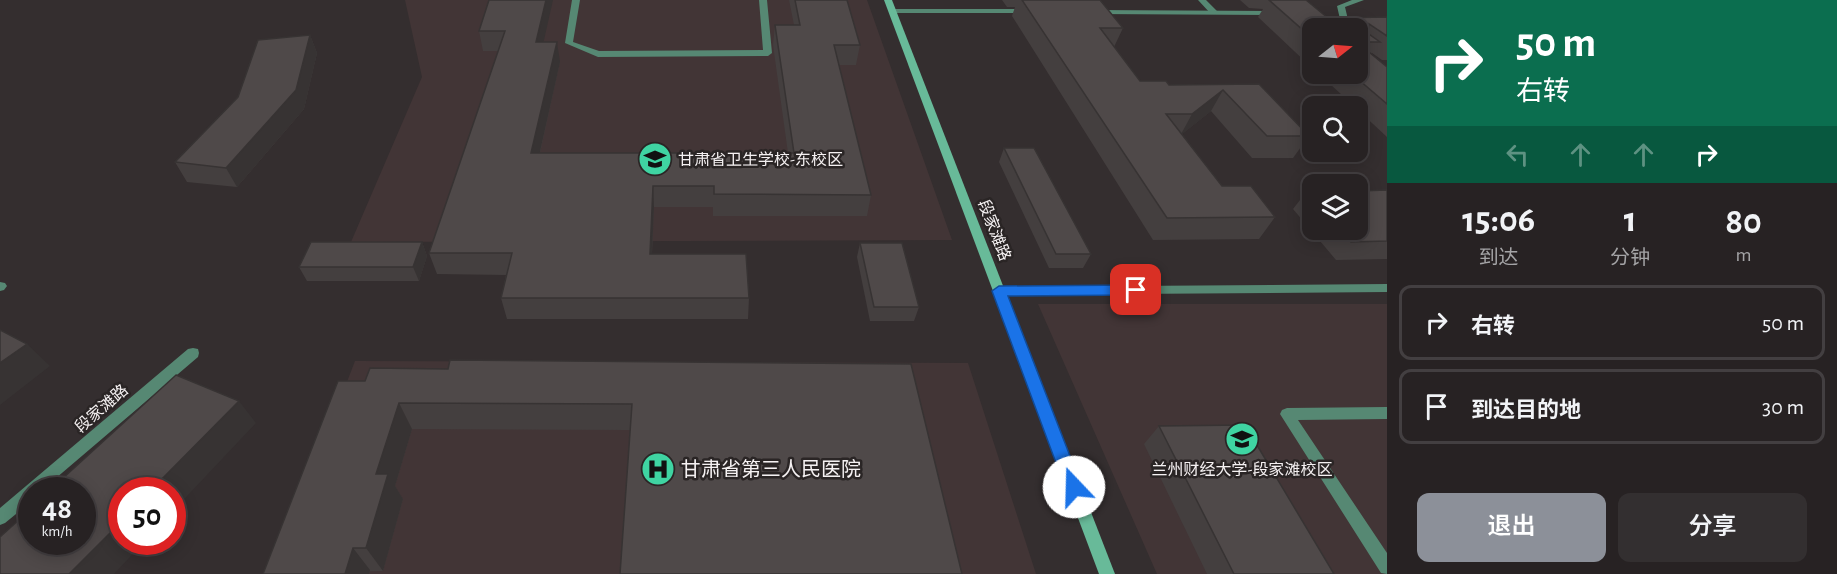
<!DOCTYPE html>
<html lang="zh">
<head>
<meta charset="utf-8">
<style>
  :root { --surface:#272223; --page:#332f30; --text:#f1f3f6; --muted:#a4a4a6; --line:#433f41; --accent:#8c9099 }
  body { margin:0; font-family:"Alegreya Sans","Noto Sans SC",sans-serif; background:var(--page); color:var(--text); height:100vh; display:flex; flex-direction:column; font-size:22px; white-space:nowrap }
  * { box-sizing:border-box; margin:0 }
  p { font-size:20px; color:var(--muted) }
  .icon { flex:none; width:33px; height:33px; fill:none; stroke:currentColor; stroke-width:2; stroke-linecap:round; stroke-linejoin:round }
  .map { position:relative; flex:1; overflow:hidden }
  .details { display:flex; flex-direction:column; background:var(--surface); width:450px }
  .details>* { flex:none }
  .hud { background:#0b6e4f; color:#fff; overflow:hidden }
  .needle { width:39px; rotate:73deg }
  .buttons { position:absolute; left:1302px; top:18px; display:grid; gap:12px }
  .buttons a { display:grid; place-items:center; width:66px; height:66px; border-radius:12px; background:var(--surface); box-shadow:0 3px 15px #0003,0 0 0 2px var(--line); font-size:30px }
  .speed { position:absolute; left:18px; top:477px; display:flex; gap:12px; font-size:30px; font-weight:700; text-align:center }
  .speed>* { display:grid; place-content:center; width:78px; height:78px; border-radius:50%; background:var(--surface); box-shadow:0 3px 15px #0003,0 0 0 2px var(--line); line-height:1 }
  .speed small { font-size:15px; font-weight:400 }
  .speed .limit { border:9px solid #d22; background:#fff; color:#111 }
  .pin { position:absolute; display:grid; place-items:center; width:51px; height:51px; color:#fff; margin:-26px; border-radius:12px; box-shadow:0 3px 9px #0006 }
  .me { position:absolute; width:66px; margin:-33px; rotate:339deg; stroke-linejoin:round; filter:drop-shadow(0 0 4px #0008) }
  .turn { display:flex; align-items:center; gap:21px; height:126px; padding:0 30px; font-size:27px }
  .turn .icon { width:78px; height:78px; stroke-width:2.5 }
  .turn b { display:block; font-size:42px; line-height:51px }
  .lanes { display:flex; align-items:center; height:57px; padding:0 30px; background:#0003; justify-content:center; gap:30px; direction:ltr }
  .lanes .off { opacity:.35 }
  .eta { display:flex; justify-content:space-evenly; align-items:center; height:102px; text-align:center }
  .eta b { font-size:36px; font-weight:600; line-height:42px }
  .cta { display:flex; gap:12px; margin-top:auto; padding:12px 30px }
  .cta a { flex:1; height:69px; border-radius:12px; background:var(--accent); color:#fff; font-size:24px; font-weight:600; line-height:69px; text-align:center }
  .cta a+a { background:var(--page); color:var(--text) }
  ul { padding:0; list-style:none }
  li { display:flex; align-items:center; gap:18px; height:75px; margin:0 12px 9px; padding:0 18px; border:3px solid var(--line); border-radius:12px }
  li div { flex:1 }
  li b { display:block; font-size:22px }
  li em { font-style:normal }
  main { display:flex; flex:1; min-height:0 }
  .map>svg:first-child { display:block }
  .built { fill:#423536 }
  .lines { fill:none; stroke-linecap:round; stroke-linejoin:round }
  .lane { fill:#568873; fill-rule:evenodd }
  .street { fill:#568873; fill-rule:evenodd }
  .secondary { fill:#68ba99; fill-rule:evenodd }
  .wall { fill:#443f3f }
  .shaded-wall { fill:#373333 }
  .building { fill:#4f4949; stroke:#373333; stroke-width:1.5 }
  .route { fill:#1a73e8; stroke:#114b97; stroke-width:1.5 }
  .labels { text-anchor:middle; stroke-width:5; stroke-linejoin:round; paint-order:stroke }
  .poi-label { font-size:16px; fill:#f5f1f2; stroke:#2a2525; text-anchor:start }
  .street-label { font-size:16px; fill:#f5f1f2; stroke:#2a2525 }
  .near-poi-label { font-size:20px; fill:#f5f1f2; stroke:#2a2525; text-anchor:start }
</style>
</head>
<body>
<main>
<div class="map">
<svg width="1387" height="574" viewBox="0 0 1387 574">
  <rect width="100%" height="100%" fill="#342e2f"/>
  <path class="built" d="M 405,0 L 867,0 L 952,240 L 351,242 L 422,77 Z
    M 1038,304 L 1387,304 L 1387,574 L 1157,574 Z
    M 355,361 L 968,363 L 1036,574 L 273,574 Z"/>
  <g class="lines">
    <path class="lane" d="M 572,0 L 580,0 L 573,42 L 599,51 L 763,50 L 759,0 L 767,0 L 772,53 L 768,56 L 598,57 L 565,43 Z
      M 1198,0 L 1206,0 L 1218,12 L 1211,14 Z
      M 1387,407 L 1387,419 L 1298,420 L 1387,553 L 1387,574 L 1381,573 L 1280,414 L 1282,410 L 1287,408 Z"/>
    <path class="street" d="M 1352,0 L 1364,0 L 1345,7 L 1350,28 L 1342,28 L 1337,6 Z
      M 889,9 L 1028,9 L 1032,11 L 1028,13 L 889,13 Z
      M 1091,10 L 1277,11 L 1281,13 L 1277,15 L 1094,14 L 1090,12 Z
      M 0,282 L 5,283 L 7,286 L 4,290 L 0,291 Z
      M 1387,284 L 1387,292 L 999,295 L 993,291 L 999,287 Z
      M 193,348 L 198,349 L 199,353 L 198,357 L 42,490 L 32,490 L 32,501 L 5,523 L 0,525 L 0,508 L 188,349 Z"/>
    <path class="secondary" d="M 884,0 L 892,0 L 1115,574 L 1099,574 Z"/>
  </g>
  <path class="wall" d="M 489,0 L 544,42 L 560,62 L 540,153 L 788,153 L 773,45 L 775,25 L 794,25 L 789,0 L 847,0 L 860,45 L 856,65 L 839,65 L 871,195 L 867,216 L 713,216 L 713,207 L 654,207 L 652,254 L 749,298 L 748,319 L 507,319 L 501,298 L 506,275 L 437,274 L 429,253 L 498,51 L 483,51 L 479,31 Z
    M 1002,0 L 1100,0 L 1123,28 L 1114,47 L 1140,81 L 1169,85 L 1259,84 L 1309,136 L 1293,158 L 1252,158 L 1211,111 L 1182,134 L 1222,186 L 1275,217 L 1259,239 L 1153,240 L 1012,16 L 1015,7 L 1007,7 Z
    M 1240,0 L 1306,0 L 1328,18 L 1387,17 L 1387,60 L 1382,60 L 1372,53 L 1371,54 L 1387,67 L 1387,137 L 1358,110 L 1358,106 L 1354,106 L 1319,74 L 1358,74 L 1312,28 L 1312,68 L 1258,17 L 1263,9 L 1249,8 Z
    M 310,35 L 317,53 L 304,109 L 237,187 L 187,182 L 175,162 Z
    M 1004,148 L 1091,254 L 1083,268 L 1049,268 L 999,162 Z
    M 1387,190 L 1387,259 L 1336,260 L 1293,209 L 1307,191 L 1312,191 L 1312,230 L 1358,230 Z
    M 422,242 L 427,256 L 419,281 L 307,281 L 299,267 Z
    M 860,243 L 919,307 L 914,321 L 870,321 L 857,257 Z
    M 911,364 L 630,430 L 412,429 L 395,486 L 403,499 L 383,571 L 263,574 L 365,381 L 448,369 Z
    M 1159,426 L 1334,574 L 1207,574 L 1144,444 Z"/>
  <path class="shaded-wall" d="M 546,0 L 553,0 L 539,62 L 536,42 Z
    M 310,35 L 317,53 L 304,109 L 237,187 L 226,168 Z
    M 557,42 L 560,62 L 535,174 L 531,153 Z
    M 1223,90 L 1211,111 L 1180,136 L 1192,114 Z
    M 653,186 L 654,207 L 651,275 L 650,254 Z
    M 422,242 L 427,256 L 419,281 L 413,267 Z
    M 27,344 L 50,366 L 0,405 L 0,363 Z
    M 239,401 L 256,423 L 172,512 L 172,490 L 151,490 Z
    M 399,403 L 412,429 L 395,486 L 403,499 L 383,571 L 366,548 L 376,474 Z
    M 122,521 L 122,542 L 144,542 L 114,574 L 69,574 Z
    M 353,548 L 370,570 L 369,574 L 345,574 Z"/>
  <path class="building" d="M 489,0 L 546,0 L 536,42 L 557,42 L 531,153 L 794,153 L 775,25 L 800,25 L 795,0 L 847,0 L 860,45 L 834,45 L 871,195 L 714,194 L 714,186 L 653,186 L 650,254 L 746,254 L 749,298 L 501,298 L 512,253 L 429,253 L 505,31 L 479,31 Z
    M 1022,0 L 1100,0 L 1123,28 L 1100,28 L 1140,81 L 1166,81 L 1169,85 L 1259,84 L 1309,136 L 1267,136 L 1223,90 L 1192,114 L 1166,114 L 1222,186 L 1251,186 L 1275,217 L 1167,218 Z
    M 1269,0 L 1306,0 L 1328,18 L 1387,17 L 1387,36 L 1369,24 L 1369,34 L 1380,42 L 1358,42 L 1358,28 L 1312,28 L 1312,38 Z
    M 310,35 L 296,90 L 226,168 L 175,162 L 238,97 L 258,40 Z
    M 1358,43 L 1387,67 L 1387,104 L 1352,74 L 1358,74 Z
    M 1004,148 L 1034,148 L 1091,254 L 1056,254 Z
    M 1387,190 L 1387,241 L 1351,242 L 1340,230 L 1358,230 L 1358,191 Z
    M 1307,191 L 1312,191 L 1312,198 Z
    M 311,242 L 422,242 L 413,267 L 299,267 Z
    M 860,243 L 902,243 L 919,307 L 874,307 Z
    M 0,330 L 27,344 L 0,363 Z
    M 450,360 L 911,364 L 962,574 L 620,574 L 632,404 L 399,403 L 376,474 L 388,474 L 366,548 L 353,548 L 345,574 L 263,574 L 338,381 L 365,381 L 370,368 L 448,369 Z
    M 176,375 L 239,401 L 151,490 L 122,490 L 122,521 L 69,574 L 0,574 L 0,537 L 32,508 L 32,542 L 82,542 L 82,490 L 50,490 Z
    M 1245,425 L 1334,574 L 1234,574 L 1159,426 Z"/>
  <path class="route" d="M 1136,285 L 1143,290 L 1136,295 L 1008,296 L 1082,487 L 1080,493 L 1074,495 L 1068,493 L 1065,487 L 992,291 L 999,286 Z"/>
  <defs>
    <g id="university-disc" transform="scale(1.725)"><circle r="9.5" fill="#3fd4a2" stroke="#2a2525"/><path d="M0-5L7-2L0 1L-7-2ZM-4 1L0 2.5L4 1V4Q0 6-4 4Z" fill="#111"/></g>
    <g id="hospital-disc" transform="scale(1.725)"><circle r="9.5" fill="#3fd4a2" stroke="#2a2525"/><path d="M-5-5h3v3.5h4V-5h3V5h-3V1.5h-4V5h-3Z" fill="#111"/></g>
  </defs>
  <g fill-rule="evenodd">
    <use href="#university-disc" x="655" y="159"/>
    <use href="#university-disc" x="1242" y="439"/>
    <use href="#hospital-disc" x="658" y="469"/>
  </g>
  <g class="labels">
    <g class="poi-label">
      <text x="678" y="165">甘肃省卫生学校-东校区</text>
      <text x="1242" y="475" text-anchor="middle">兰州财经大学-段家滩校区</text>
    </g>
    <g class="street-label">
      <text transform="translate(995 230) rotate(69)" y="6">段家滩路</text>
      <text transform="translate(101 408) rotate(-41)" y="6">段家滩路</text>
    </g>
    <g class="near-poi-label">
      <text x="681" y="476">甘肃省第三人民医院</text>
    </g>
  </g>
</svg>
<div class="buttons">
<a><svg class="needle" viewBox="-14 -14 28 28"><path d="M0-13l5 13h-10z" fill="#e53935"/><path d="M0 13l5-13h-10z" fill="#a4a4a6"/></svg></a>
<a><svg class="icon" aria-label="search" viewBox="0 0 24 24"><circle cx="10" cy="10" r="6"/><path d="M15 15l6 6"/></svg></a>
<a><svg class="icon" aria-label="layers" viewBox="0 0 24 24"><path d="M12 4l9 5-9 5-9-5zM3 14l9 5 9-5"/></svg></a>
</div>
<div class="speed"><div>48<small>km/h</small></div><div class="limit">50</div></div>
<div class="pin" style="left:1136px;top:290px;background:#d93025"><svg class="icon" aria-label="arrive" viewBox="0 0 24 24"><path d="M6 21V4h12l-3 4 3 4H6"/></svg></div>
<svg class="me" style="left:1074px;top:487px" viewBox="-20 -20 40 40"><circle r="19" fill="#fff"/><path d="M0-13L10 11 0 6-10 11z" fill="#1a73e8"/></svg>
</div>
<section class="details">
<div class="hud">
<div class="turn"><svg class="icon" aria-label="right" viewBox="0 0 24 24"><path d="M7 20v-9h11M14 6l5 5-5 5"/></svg><div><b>50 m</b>右转</div></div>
<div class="lanes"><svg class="icon off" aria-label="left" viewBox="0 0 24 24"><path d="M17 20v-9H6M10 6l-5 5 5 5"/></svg><svg class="icon off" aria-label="ahead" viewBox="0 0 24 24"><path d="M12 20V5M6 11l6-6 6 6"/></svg><svg class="icon off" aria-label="ahead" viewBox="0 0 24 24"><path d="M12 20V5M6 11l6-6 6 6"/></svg><svg class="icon" aria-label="right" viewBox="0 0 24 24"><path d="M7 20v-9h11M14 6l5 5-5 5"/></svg></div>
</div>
<div class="eta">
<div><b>15:06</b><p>到达</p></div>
<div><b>1</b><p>分钟</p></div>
<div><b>80</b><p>m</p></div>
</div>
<ul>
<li><svg class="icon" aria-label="right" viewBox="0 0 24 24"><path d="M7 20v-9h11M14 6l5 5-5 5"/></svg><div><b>右转</b></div><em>50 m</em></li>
<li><svg class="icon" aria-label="arrive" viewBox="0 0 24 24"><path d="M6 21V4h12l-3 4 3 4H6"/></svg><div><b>到达目的地</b></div><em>30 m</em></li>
</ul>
<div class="cta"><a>退出</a><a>分享</a></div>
</section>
</main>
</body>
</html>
